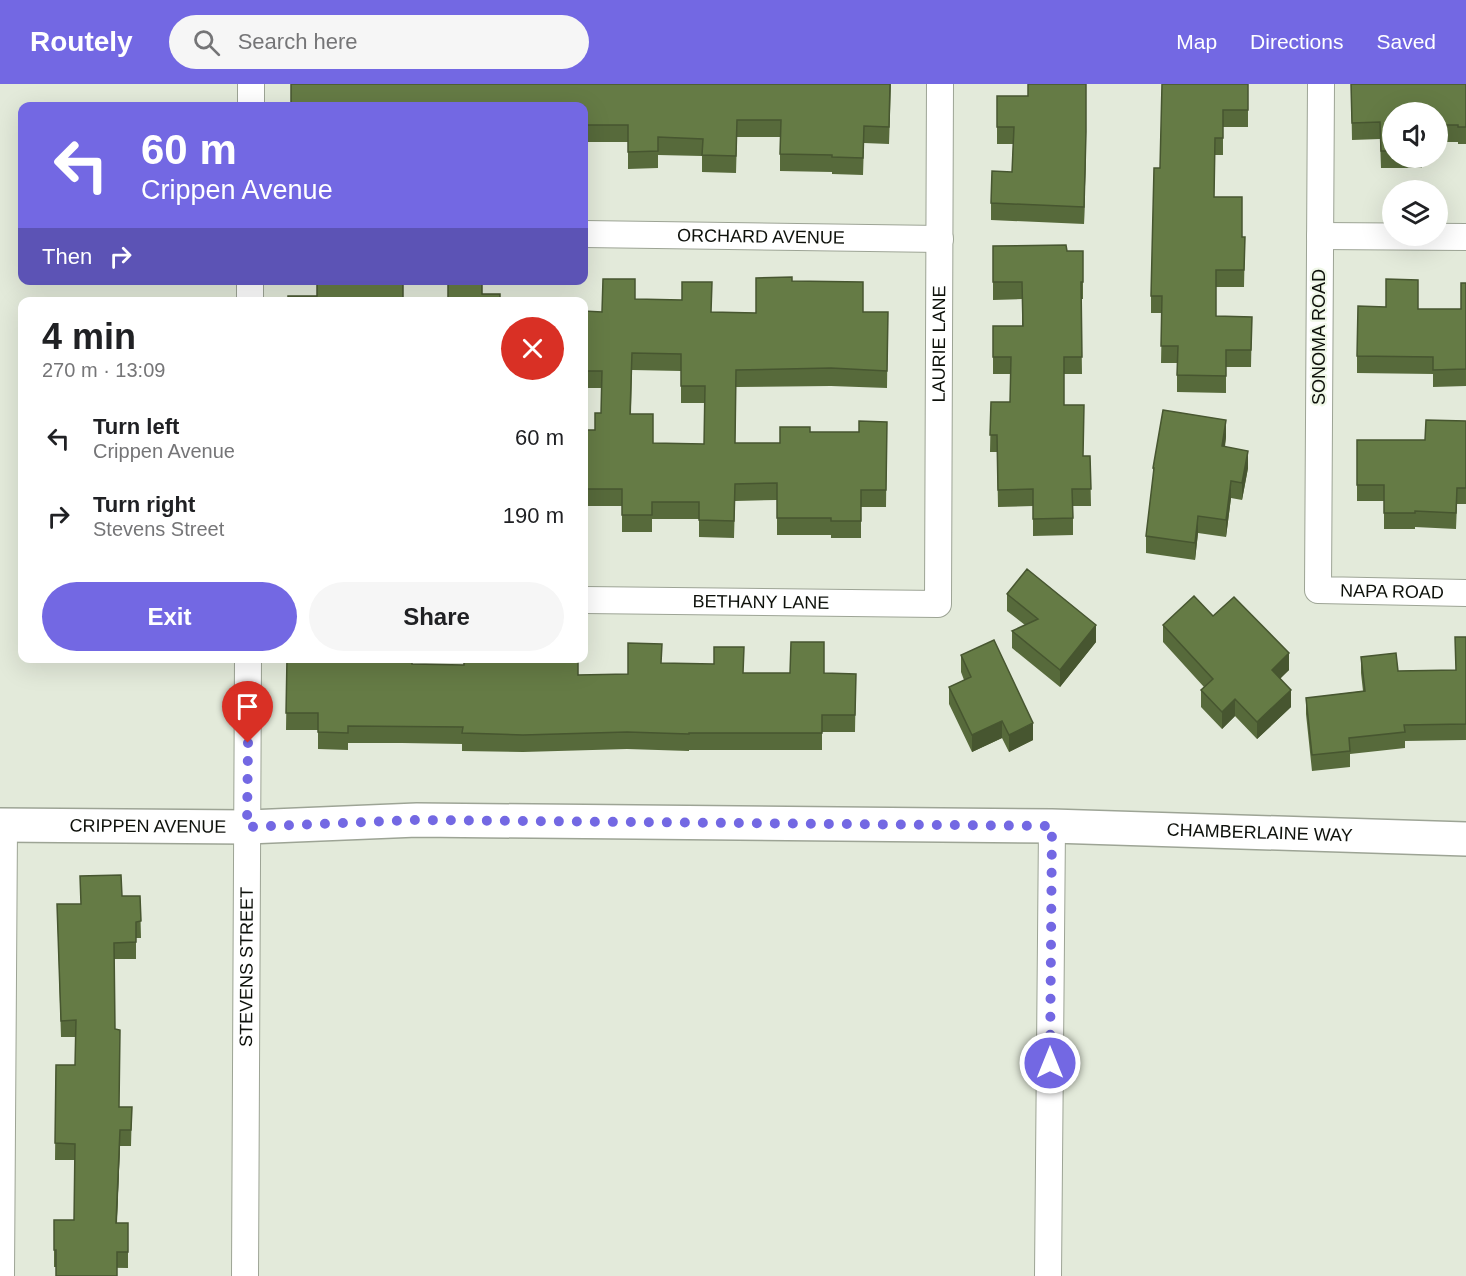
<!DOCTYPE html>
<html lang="en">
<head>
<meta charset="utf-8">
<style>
  :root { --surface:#fff; --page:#f6f6f6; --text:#202124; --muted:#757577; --accent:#7368e3 }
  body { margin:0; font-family:Helvetica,sans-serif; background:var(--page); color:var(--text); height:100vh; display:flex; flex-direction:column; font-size:22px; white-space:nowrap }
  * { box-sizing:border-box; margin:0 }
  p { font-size:20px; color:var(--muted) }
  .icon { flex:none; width:33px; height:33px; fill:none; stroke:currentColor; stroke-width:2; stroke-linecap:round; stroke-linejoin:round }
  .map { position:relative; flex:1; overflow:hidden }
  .sheet { position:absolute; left:18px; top:213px; width:570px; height:366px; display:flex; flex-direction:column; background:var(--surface); border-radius:12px; box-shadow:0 6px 24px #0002 }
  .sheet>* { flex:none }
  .banner { position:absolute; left:18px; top:18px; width:570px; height:183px; border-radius:12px; box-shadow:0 6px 24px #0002; background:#7368e3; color:#fff; overflow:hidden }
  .tools { position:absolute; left:1382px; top:18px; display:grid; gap:12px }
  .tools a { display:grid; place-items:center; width:66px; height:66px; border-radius:50%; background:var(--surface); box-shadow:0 6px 24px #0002; font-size:30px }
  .pin { position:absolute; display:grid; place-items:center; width:51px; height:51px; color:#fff; margin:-62px -26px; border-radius:50% 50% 50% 0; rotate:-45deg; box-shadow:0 0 6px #0007 }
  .pin .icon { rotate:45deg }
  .me { position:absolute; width:66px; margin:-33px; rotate:0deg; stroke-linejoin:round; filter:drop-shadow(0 0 4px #0008) }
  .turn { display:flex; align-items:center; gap:21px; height:126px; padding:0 24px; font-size:27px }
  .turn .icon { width:78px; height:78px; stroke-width:2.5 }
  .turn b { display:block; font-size:42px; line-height:51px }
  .then { display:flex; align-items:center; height:57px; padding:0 24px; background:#0003; gap:12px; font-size:22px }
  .round { display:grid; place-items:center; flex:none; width:63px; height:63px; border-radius:32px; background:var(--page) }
  .headline { display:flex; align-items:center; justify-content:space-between; height:102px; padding:0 24px }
  h1 { font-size:36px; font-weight:600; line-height:45px }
  .action { display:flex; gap:12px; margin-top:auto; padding:12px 24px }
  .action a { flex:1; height:69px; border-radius:36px; background:var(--accent); color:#fff; font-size:24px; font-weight:600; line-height:69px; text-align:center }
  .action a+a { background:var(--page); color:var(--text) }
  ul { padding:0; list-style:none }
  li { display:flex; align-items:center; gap:18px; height:78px; padding:0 24px }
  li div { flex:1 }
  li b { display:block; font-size:22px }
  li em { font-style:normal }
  header { display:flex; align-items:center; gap:36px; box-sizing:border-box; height:84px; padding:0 30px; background:var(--accent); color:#fff }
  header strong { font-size:28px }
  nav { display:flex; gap:33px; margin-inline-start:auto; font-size:21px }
  .search { width:420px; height:54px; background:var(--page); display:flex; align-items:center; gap:15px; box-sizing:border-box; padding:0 21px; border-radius:33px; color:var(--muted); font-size:22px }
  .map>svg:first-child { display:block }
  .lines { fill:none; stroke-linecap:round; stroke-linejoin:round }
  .minor-casing { stroke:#9da495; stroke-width:28 }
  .secondary-casing { stroke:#9da495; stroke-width:36 }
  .minor { stroke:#fff; stroke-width:26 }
  .secondary { stroke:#fff; stroke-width:33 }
  .wall { fill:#576a3b; fill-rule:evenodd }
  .shaded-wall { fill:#475630 }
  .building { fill:#657b45; stroke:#475630; stroke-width:1.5; fill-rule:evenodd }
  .route { stroke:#7368e3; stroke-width:10; stroke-dasharray:0 18 }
  .labels { text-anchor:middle; stroke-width:4.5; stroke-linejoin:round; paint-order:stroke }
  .street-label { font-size:18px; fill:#0e110b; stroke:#f0f8e8 }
</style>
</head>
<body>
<header>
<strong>Routely</strong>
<div class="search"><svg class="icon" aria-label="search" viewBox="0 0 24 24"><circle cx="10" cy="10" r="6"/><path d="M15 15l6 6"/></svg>Search here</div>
<nav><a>Map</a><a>Directions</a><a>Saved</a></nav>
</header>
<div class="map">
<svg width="1466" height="1192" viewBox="0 0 1466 1192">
  <rect width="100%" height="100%" fill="#e3eada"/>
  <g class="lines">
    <g class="minor-casing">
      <g id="minor">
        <path id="s1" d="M 1321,0 L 1318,506 L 1466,509"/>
        <path d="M 251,22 L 251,0"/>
        <path id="s2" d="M 584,150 L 940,155"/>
        <path d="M 1320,152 L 1466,153"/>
        <path d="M 250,218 L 250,196"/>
        <path id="s3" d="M 584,516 L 938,520 L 940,0"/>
        <path d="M 1,1192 L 4,742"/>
        <path id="s4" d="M 245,1192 L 248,574"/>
        <path d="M 1048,1192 L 1052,742"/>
      </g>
    </g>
    <g class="secondary-casing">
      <g id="secondary">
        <path id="s5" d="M 0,741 L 247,743 L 417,736 L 1052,742 L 1466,755"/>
      </g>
    </g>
    <use href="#minor" class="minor"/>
    <use href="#secondary" class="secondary"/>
  </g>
  <path class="wall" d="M 891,0 L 889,60 L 864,59 L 863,91 L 832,90 L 832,88 L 780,87 L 780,53 L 737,53 L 736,89 L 702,88 L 702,72 L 658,71 L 658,84 L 628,85 L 628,58 L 584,58 L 584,22 Z
    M 1248,0 L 1248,43 L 1223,43 L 1223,71 L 1215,71 L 1214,113 L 1242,153 L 1245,153 L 1244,203 L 1216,203 L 1216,232 L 1252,233 L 1251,283 L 1226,283 L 1226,309 L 1177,308 L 1177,279 L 1161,279 L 1162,229 L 1151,229 L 1151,212 L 1160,84 Z
    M 1351,0 L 1466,0 L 1466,60 L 1458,60 L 1458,58 L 1437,58 L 1437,28 L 1392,28 L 1392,74 L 1422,74 L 1422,84 L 1381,84 L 1380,55 L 1352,56 Z
    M 997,12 L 1086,65 L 1084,140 L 991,136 L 991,119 L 1012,88 L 1013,60 L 997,60 Z
    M 993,162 L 1067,167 L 1083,167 L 1083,215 L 1081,215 L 1082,290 L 1064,290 L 1064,321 L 1083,372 L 1090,372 L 1091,422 L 1073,422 L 1073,451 L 1033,452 L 1033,422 L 998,423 L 997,368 L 990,368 L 991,318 L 1010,318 L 1011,290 L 993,290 L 993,242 L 1022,242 L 1022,215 L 993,216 Z
    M 792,197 L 863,228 L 888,228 L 887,304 L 831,302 L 736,303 L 735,359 L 780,359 L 810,348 L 859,348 L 887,338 L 886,423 L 861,423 L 861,454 L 831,454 L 831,451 L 777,451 L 777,416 L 735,417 L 734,454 L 699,453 L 699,435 L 652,435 L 652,448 L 622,448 L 622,422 L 584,422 L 584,346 L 595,346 L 601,329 L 601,304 L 584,304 L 584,227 L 602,228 L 635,215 L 712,228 L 756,229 ZM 632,286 L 681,287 L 681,319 L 704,319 L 704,360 L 653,359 L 631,330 Z
    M 1466,199 L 1466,302 L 1433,303 L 1433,290 L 1357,289 L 1357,272 L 1386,223 L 1418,225 L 1461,225 Z
    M 1466,337 L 1466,420 L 1457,420 L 1456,445 L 1415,443 L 1415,445 L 1384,445 L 1384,417 L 1357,417 L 1357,356 L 1425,356 Z
    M 1226,353 L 1225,363 L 1248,384 L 1242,416 L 1231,414 L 1226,453 L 1198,449 L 1195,476 L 1146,469 L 1146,452 L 1153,397 L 1153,384 Z
    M 1007,510 L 1096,558 L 1060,603 L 1012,564 L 1012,547 L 1025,541 L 1007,527 Z
    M 1213,532 L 1289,586 L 1280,594 L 1291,623 L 1257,655 L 1235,632 L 1222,645 L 1201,623 L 1201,606 L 1204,603 L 1163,558 L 1163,541 Z
    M 1466,553 L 1466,656 L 1405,657 L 1405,664 L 1350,670 L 1350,683 L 1312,687 L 1306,630 L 1306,614 L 1363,607 L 1361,589 L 1361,573 L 1398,587 L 1456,586 Z
    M 961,571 L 1033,656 L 1009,668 L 1002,654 L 972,668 L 949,620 L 949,603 L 964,596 L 961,588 Z
    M 99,574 L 137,574 L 137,579 L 99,579 Z
    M 287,574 L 412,574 L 412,581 L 578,591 L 628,590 L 662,579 L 744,589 L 856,590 L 855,648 L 822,648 L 822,666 L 689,666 L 689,667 L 627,665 L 523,668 L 462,667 L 462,660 L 402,659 L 348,659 L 348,666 L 318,665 L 318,646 L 286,646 Z
    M 122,812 L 140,812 L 141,854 L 136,854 L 136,875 L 114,875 L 115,945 L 119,1023 L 132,1023 L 131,1062 L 120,1062 L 117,1139 L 128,1139 L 128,1184 L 54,1183 L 54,1136 L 74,1136 L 75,1076 L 55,1076 L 56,981 L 75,981 L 76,953 L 61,953 L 57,820 L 80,820 Z"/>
  <path class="shaded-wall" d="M 1086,48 L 1086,65 L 1084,140 L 1084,123 Z
    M 1226,336 L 1226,353 L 1222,380 L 1222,362 Z
    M 1248,367 L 1248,384 L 1242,416 L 1242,399 Z
    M 1231,397 L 1231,414 L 1226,453 L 1226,436 Z
    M 1198,432 L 1198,449 L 1195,476 L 1195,459 Z
    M 1096,541 L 1096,558 L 1060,603 L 1060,586 Z
    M 1289,569 L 1289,586 L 1272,603 L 1272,586 Z
    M 1291,606 L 1291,623 L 1257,655 L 1257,638 Z
    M 1235,615 L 1235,632 L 1222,645 L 1222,628 Z
    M 1002,637 L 1002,654 L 972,668 L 972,651 Z
    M 1033,639 L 1033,656 L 1009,668 L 1009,651 Z
    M 120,1046 L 120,1062 L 116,1155 L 116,1139 Z"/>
  <path class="building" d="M 291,0 L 890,0 L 889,43 L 864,42 L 863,74 L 832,73 L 832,71 L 780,70 L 781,36 L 737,36 L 736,72 L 702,71 L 703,55 L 658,53 L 658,67 L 628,68 L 628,41 L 584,41 L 584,22 L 291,22 Z
    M 1028,0 L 1086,0 L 1086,48 L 1084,123 L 991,119 L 992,87 L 1012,88 L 1014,43 L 997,43 L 997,12 L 1028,12 Z
    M 1162,0 L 1248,0 L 1248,26 L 1223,26 L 1223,54 L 1215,54 L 1214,113 L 1242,113 L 1242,153 L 1245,153 L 1244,186 L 1216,186 L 1216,232 L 1252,233 L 1251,266 L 1226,266 L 1226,292 L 1177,291 L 1178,262 L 1161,262 L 1162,212 L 1151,212 L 1154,84 L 1160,84 Z
    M 1351,0 L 1466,0 L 1466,43 L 1458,43 L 1458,41 L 1437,41 L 1437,28 L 1392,28 L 1392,67 L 1381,67 L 1380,38 L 1352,39 Z
    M 1066,161 L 1067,167 L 1083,167 L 1083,198 L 1081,198 L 1082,273 L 1064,273 L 1064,321 L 1084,321 L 1083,372 L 1090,372 L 1091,405 L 1072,405 L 1073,434 L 1033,435 L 1033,405 L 998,406 L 997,351 L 990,351 L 991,318 L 1010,318 L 1011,273 L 993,273 L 993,242 L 1023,242 L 1022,198 L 993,198 L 993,162 Z
    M 792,193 L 792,197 L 863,198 L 863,228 L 888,228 L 887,287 L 831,284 L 736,286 L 735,359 L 780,359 L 780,343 L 810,343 L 810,348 L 859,348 L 859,337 L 887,338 L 886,406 L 861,406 L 861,437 L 831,437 L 831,434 L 777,434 L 777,399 L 735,400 L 734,437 L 699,436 L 699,418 L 652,418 L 652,431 L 622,431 L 622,405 L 584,405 L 584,346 L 595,346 L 595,329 L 601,329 L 602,287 L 584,287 L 584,227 L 602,228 L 603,195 L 635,195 L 635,215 L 682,216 L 682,198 L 712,198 L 711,228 L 756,229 L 756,194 ZM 632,269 L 681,270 L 681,302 L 705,302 L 704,360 L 653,359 L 653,330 L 630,330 Z
    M 1386,195 L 1418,196 L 1418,225 L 1461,225 L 1461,199 L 1466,199 L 1466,285 L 1433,286 L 1433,273 L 1357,272 L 1358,222 L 1386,223 Z
    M 317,196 L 403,196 L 403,217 L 448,216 L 448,196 L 482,196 L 482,210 L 500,210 L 500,218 L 288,218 L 288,212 L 317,212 Z
    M 1163,326 L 1226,336 L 1222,362 L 1248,367 L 1242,399 L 1231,397 L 1226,436 L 1198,432 L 1195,459 L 1146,452 L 1154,384 L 1153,384 Z
    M 1426,336 L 1466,337 L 1466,404 L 1457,404 L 1456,429 L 1415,427 L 1415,429 L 1384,429 L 1384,401 L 1357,401 L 1357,356 L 1425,356 Z
    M 1027,485 L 1096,541 L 1060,586 L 1012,547 L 1038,535 L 1007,510 Z
    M 1194,512 L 1213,532 L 1234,513 L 1289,569 L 1272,586 L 1291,606 L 1257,638 L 1235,615 L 1222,628 L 1201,606 L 1213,595 L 1163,541 Z
    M 1455,553 L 1466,553 L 1466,640 L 1404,641 L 1405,648 L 1349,654 L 1350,667 L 1312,671 L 1306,614 L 1365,607 L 1361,573 L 1396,569 L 1398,587 L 1456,586 Z
    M 994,556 L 1033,639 L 1009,651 L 1002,637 L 972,651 L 949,603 L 971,593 L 961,571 Z
    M 791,558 L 824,558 L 824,589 L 856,590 L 855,631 L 822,631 L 822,649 L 689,649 L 689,650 L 627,648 L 523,651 L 462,649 L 463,643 L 348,642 L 348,649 L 318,648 L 318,629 L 286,629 L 287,574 L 412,574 L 412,580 L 464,581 L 464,574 L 578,574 L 578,591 L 628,590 L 628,559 L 662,560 L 661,579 L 714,580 L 714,563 L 744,563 L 743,589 L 790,589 Z
    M 121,791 L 122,812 L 140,812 L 141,837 L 136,838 L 136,858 L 114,859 L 115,945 L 120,946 L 119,1023 L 132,1023 L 131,1046 L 120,1046 L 116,1139 L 128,1139 L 128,1168 L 117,1168 L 117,1192 L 56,1192 L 56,1166 L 54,1166 L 54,1136 L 74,1136 L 75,1060 L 55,1059 L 56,981 L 75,981 L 76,936 L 61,937 L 57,820 L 81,820 L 80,792 Z"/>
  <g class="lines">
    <path class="route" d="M 248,659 L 247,743 L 417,736 L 1052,742 L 1050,979"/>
  </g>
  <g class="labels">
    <g class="street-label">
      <text dy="6" stroke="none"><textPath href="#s2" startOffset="177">ORCHARD AVENUE</textPath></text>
      <text transform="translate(1319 253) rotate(-90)" y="6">SONOMA ROAD</text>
      <text dy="6" stroke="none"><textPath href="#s3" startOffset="614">LAURIE LANE</textPath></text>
      <text dy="6" stroke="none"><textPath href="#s1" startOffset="580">NAPA ROAD</textPath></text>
      <text dy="6" stroke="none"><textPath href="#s3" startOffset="177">BETHANY LANE</textPath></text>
      <text dy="6" stroke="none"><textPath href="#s5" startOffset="148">CRIPPEN AVENUE</textPath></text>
      <text dy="6" stroke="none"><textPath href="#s5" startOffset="1260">CHAMBERLAINE WAY</textPath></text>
      <text dy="6" stroke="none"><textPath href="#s4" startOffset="309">STEVENS STREET</textPath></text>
    </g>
  </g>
</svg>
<div class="tools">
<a><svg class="icon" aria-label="sound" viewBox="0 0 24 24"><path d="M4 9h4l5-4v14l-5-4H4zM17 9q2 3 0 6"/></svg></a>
<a><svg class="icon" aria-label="layers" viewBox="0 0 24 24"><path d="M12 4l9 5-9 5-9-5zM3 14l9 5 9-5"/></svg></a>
</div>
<div class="pin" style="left:248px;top:659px;background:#d93025"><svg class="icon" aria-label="arrive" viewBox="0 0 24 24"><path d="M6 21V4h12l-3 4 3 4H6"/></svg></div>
<svg class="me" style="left:1050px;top:979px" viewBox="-20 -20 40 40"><circle r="17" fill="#7368e3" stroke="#fff" stroke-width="3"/><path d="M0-11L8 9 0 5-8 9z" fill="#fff"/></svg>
<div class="banner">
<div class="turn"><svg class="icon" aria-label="left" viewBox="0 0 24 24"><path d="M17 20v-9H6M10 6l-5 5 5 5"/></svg><div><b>60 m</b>Crippen Avenue</div></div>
<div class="then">Then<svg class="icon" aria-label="right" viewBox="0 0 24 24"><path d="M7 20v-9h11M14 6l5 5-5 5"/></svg></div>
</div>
<section class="sheet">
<div class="headline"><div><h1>4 min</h1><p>270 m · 13:09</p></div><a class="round" style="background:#d93025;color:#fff"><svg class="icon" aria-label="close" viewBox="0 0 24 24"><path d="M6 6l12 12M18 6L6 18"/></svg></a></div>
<ul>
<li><svg class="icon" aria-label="left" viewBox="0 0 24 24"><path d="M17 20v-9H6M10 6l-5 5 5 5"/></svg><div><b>Turn left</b><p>Crippen Avenue</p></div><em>60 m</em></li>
<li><svg class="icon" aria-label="right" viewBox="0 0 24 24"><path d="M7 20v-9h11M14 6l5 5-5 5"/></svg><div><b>Turn right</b><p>Stevens Street</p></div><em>190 m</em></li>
</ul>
<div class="action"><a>Exit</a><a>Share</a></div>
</section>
</div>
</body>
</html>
